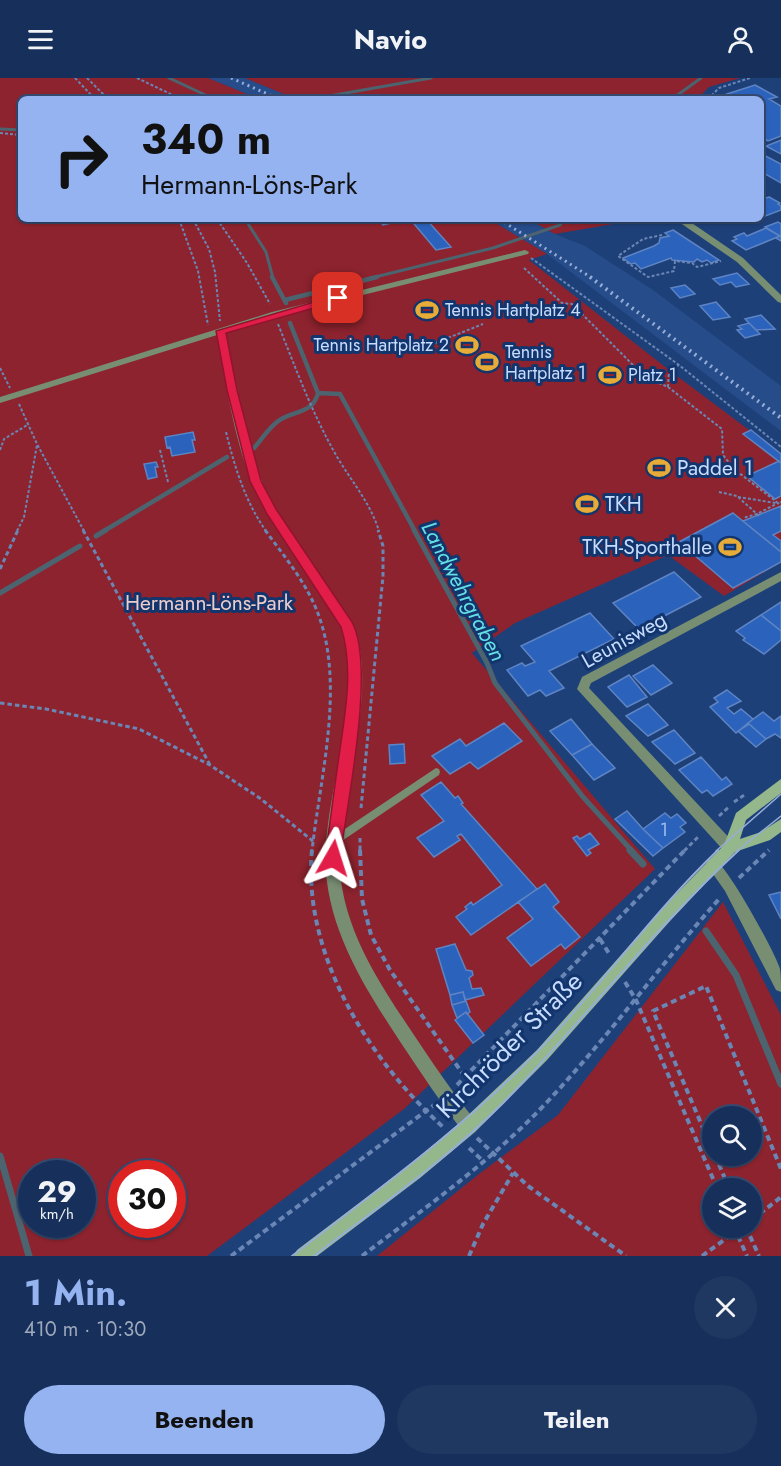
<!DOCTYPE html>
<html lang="de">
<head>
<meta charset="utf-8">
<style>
  :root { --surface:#16305b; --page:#1f3861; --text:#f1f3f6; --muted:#9ea9bb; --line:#354b71; --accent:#95b2f1 }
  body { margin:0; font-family:Jost,sans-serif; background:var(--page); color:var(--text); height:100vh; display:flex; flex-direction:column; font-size:22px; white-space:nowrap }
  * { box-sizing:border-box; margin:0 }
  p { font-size:20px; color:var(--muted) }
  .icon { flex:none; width:33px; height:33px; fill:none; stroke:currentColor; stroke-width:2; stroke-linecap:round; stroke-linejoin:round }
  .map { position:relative; height:1178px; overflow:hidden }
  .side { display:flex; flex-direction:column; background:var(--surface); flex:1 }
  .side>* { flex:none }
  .banner { position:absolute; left:18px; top:18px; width:746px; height:126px; border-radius:9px; box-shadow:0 2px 4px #0004,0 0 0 2px var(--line); background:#95b2f1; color:#111; overflow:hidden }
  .buttons { position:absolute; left:702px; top:1028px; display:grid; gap:12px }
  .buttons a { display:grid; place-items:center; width:60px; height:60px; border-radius:50%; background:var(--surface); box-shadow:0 2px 4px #0004,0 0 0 2px var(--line); font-size:30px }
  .speed { position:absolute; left:18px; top:1082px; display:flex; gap:12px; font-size:30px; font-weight:700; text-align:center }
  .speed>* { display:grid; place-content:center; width:78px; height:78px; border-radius:50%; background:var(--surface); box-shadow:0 2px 4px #0004,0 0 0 2px var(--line); line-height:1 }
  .speed small { font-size:15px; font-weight:400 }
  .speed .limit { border:9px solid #d22; background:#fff; color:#111 }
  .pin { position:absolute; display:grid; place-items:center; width:51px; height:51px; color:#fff; margin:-26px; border-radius:12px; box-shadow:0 3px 9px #0006 }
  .me { position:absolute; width:66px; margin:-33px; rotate:6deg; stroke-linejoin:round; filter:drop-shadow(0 0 4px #0008) }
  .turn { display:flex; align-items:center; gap:21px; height:126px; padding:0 24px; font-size:27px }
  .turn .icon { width:78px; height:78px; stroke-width:2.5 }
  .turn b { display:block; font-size:42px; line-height:51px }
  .round { display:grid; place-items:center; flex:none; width:63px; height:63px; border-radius:32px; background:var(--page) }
  .head { display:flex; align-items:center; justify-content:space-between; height:102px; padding:0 24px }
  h1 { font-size:36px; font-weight:700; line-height:45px; color:var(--accent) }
  .primary-button { display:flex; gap:12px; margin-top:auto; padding:12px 24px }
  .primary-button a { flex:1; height:69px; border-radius:36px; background:var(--accent); color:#111; font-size:24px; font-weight:700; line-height:69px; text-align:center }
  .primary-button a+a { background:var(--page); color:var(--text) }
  header { display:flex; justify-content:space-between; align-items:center; height:78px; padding:0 24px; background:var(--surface); font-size:27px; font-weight:700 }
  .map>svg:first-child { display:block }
  .built { fill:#264c8a }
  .green { fill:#8d232e; fill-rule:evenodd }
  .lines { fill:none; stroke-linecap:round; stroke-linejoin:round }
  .stream-far3 { stroke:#4c646f; stroke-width:3 }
  .stream-far2 { stroke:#4c646f; stroke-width:4.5 }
  .stream-far1 { stroke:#4c646f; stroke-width:5 }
  .stream { stroke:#4c646f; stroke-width:7 }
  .building { fill:#2b62bb; stroke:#5e84c3; stroke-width:1.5 }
  .path-far2 { stroke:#6a86b5; stroke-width:2; stroke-dasharray:3 2; stroke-linecap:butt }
  .path-far1 { stroke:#6a86b5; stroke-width:3; stroke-dasharray:4.5 3; stroke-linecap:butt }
  .path { stroke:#6a86b5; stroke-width:4; stroke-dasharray:6 4; stroke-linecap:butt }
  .service { fill:#788e73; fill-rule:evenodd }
  .minor { fill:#788e73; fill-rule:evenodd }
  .secondary { fill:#95b78c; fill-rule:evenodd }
  .tram-far1 { stroke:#96aed7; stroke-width:1.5 }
  .tram { stroke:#96aed7; stroke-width:2 }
  .rail-far1 { stroke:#96aed7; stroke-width:3; stroke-dasharray:2 4; stroke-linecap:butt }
  .rail { stroke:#96aed7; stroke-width:4; stroke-dasharray:2 4.5; stroke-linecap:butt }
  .route { fill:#e11d48; stroke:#92132f; stroke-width:1.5 }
  .labels { text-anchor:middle; stroke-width:6; stroke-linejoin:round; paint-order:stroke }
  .far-poi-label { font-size:18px; fill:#c7dcfe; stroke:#13356d; text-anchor:start }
  .number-label { font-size:18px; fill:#a0beed }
  .poi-label { font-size:21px; fill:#c7dcfe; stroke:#13356d; text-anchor:start }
  .park-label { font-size:21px; fill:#edcdcc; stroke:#13356d }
  .street-label { font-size:21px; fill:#c7dcfe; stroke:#13356d }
  .water-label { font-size:22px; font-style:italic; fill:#65dfe6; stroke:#13356d }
  .near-street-label { font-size:26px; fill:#c7dcfe; stroke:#13356d }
</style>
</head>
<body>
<header><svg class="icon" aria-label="menu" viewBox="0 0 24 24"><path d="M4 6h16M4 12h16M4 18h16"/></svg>Navio<svg class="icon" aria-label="person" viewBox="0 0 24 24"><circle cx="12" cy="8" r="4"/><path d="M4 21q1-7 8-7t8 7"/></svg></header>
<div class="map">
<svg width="781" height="1178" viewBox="0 0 781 1178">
  <rect width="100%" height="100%" fill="#1e4079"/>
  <path class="built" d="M 208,0 L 245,0 L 296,21 L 259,21 Z
    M 489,141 L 528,141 L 555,156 L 585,168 L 653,212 L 781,308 L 781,353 L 547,176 Z"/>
  <path class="green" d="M 0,0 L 208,0 L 259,21 L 21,21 L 21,141 L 489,141 L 547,176 L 529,182 L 669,292 L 781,376 L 781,484 L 724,518 L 668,477 L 515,545 L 472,575 L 655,791 L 404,1031 L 207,1178 L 0,1178 ZM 32,1095 L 82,1095 L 82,1146 L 32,1146 ZM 122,1095 L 172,1095 L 172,1146 L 122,1146 Z
    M 245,0 L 740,0 L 709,9 L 697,21 L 296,21 Z
    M 528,141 L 642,141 L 555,156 Z
    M 723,824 L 781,937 L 781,1178 L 377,1178 L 479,1096 L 558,1037 ZM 712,1038 L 752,1038 L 752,1077 L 712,1077 ZM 712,1110 L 752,1110 L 752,1149 L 712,1149 Z"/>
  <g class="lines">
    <path class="stream-far3" d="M 169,0 L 214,21
      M 312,21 L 431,0
      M 672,21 L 701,0
      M 0,51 L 21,52
      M 245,141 L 266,174 L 273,200
      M 371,200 L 493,170 L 560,147 L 564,141"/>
    <path class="stream-far2" d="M 272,199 L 286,225
      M 285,222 L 377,199
      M 290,245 L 318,315 L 340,316 L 415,453
      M 254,370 C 261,362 268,351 277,344 C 291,332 313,337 318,315
      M 104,453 L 227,379"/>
    <path class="stream-far1" d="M 414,452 L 487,585 L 495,605 L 583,719 L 632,773
      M 96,458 L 106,452
      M 0,515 L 80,468"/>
    <path class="stream" d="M 630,772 L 643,786
      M 706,853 L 736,897 L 781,1006
      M 0,1078 L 29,1178"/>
  </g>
  <path class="building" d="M 755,7 L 777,19 L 769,21 L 781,28 L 781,58 L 768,63 L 760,58 L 760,21 L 736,21 L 727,16 Z
    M 781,62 L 781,76 L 766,68 L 779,63 Z
    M 760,75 L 781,86 L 781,105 L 760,93 Z
    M 769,119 L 780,125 L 778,126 L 781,128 L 781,132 L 760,140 L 760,122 Z
    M 378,141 L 408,141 L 383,147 Z
    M 410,141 L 426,141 L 451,169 L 436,172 Z
    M 778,144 L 781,146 L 781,163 L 776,160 L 780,158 L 765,149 Z
    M 766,150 L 780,158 L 746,172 L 732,163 L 737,161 L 734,159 L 744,155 L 747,158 Z
    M 673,152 L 719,182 L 711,185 L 707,182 L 702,184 L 697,181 L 694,184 L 672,182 L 671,180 L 641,191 L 635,185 L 631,186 L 623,180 L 654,168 L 659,165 L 660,160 L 669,158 L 665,155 Z
    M 737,195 L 749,206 L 736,209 L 731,204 L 720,207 L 713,201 Z
    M 685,207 L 695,216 L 680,220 L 671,210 Z
    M 716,224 L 730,239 L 713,242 L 700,228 Z
    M 761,237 L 775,251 L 756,252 L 745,241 Z
    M 749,245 L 760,256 L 745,260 L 737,252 L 742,251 L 738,248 Z
    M 751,352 L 781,376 L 781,385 L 743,356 Z
    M 193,354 L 195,362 L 192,362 L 195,374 L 172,378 L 170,369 L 167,370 L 165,359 Z
    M 779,383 L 781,385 L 781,418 L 775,421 L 747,398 Z
    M 156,384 L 158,389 L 155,389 L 157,399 L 148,401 L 144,386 Z
    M 781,428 L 781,453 L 773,457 L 781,463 L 781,474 L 743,443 Z
    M 733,435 L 781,474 L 781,484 L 733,510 L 679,464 Z
    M 674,494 L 701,519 L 639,551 L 613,525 Z
    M 781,524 L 781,553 L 761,537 Z
    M 590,535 L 614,561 L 549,593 L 564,610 L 546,618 L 540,612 L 528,618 L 507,592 L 522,585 L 525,588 L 535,584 L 521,568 Z
    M 761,537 L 781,553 L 781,562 L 764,576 L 743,562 L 745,560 L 736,553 Z
    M 653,587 L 672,605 L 651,617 L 633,598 Z
    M 629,597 L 647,619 L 627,629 L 608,609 Z
    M 727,612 L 741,623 L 727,630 L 734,636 L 741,631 L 753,641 L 736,655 L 710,629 L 718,624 L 714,620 Z
    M 648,626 L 668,647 L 648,658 L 626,638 Z
    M 763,634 L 774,643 L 781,638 L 781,660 L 775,656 L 766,661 L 748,645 Z
    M 571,641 L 592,666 L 572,677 L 550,653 Z
    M 504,645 L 522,663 L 478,691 L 470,684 L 450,696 L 432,678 L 460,661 L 466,668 Z
    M 749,646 L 766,661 L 756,669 L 738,653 Z
    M 674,652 L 695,675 L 675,686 L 652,664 Z
    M 404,666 L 405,685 L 390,686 L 389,667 Z
    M 592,666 L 615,690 L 594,702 L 572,677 Z
    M 701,679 L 722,702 L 726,699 L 732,706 L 713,718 L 707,712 L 702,715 L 679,692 Z
    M 441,704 L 455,720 L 458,718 L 463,725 L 461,726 L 537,811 L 471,857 L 456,839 L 467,831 L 465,829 L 471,824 L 473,827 L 502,807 L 461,756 L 457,758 L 460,762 L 434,779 L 417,760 L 444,743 L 421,717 Z
    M 627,733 L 643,751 L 663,770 L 653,778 L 615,741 Z
    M 665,735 L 671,740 L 677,736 L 686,745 L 680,749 L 685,754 L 663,770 L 643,751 Z
    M 590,755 L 599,766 L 588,772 L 591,775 L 587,778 L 573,760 L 577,758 L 580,761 Z
    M 545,806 L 559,824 L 553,829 L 580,859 L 565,871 L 561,866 L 531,888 L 507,860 L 533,841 L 518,824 Z
    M 781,814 L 781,841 L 769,817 Z
    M 455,866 L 466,892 L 472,893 L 473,897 L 469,900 L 472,911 L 481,910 L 484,917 L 465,922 L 463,914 L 450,917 L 436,871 Z
    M 463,914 L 466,923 L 452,927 L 450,917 Z
    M 466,923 L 470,934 L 467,936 L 466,934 L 457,940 L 452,927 Z
    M 466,934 L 484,957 L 473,965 L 455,942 Z"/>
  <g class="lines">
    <path class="path-far2" d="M 75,0 L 95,21
      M 87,0 L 108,21
      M 137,0 L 181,21
      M 708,21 L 719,10 L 750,0
      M 0,55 L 21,57
      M 179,141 L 198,193 L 208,247
      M 193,141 L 209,171 L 215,194 L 220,243
      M 217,141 L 247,185 L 270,226
      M 662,157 L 643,161 L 618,178 L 648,199 L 674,193 L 675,183 L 692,185 L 697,189 L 721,183
      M 531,180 L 679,287 L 781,369
      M 524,190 L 562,225 L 572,226 L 645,299 L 668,309 L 722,351 L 723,377 L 734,391 L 778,425 L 781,424
      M 278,246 C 296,291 312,335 336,377 C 351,403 370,424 379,453
      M 425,269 L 483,246
      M 0,290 L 10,310
      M 668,309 L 669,292 L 679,287
      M 19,326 L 37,366 L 84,453
      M 226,354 C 235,390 245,423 266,453
      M 0,372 L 4,361 L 29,346
      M 160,372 L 168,404
      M 719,414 L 737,418 L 757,436 L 743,440
      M 738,419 L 776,425
      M 759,438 L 757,436 L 778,425 L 781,428
      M 17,453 L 24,439 L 37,367"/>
    <path class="path-far1" d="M 83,452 L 210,687
      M 265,452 C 284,478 305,503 317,533 C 346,605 320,699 312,773
      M 0,491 L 18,452
      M 0,625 L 46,631 L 139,651 L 210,687 L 261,721 L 314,764
      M 734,724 L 746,716
      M 361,730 L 383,498 L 383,468 L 378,452
      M 719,738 L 729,729
      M 360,760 L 360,773
      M 684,773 L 699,758"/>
    <path class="path" d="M 312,772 C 302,876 369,982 443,1049
      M 360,772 L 362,821 L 371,857 L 390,892 L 465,999
      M 739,800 L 769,772
      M 600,861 L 610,877
      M 625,904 L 636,922 L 717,1110
      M 457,1007 L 685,772
      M 477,1060 L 528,1108 L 626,1178
      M 469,1070 L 483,1083
      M 712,1071 L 653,933 L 706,908 L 781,1091
      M 715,1077 L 729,1110
      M 752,1142 L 781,1119
      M 734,1149 L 747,1178
      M 746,1149 L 759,1178
      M 231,1178 L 434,1027
      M 362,1178 C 426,1129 493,1082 548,1023 C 609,958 661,886 720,820
      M 469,1178 L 483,1146 L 513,1095
      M 702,1178 L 742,1149"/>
    <path class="service" d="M 436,690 L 439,691 L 440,694 L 439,697 L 336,767 L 333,768 L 330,767 L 328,764 L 330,761 Z"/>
    <path class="minor" d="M 679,141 L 686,141 L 743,180 L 781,217 L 781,225 L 778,224 L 737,184 L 679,144 Z
      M 525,172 L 529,174 L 528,176 L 278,238 L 226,254 C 232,289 239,322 248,356 C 255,383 261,408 276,432 C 294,461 315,490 334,518 C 340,528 350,538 354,548 C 377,612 345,699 340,764 C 334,836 373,896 412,954 C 432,984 452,1014 475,1042 L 477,1048 L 475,1054 L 469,1056 L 463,1054 C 441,1025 421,995 401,965 C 361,904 320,840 326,765 C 331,704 352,646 348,585 C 347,574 347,559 342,549 C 338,538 329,528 322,519 C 304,491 284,464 267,435 C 238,388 227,312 217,257 L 0,325 L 0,319 L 272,234 Z
      M 781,494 L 781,503 L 591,605 L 589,610 L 735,766 L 737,770 L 735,774 L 730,776 L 725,774 L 577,611 L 582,599 Z
      M 713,780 C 726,785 775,874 780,891 C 781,898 781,907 781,914 L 776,912 L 725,813 L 706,786 L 708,782 Z"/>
    <path class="secondary" d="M 781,701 L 781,715 L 746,742 L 740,761 L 761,754 L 781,741 L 781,754 L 770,762 L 735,774 L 670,843 L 547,982 L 475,1054 L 420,1100 L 317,1178 L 294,1178 L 297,1172 L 408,1088 L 463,1042 L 537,972 L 660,833 L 724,767 L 736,735 Z"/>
    <path class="tram-far1" d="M 716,773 L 781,716
      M 737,773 L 781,738"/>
    <path class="tram" d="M 292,1178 C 376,1113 462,1051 536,975 C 600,910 652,835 718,772
      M 314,1178 C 378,1129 445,1083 502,1026 C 584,943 653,851 739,772"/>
    <path class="rail-far1" d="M 231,0 L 279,21
      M 499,141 L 592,200"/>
    <path class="rail" d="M 590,199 L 781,340"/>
  </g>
  <path class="route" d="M 338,217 L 343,220 L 342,222 L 226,255 L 237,312 L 261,403 L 276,431 L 352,544 C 376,589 347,726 340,780 L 338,785 L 333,787 L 327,785 L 325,780 C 330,746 334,712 339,678 C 345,636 354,591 341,549 L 267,436 L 250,403 L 227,312 L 216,253 Z"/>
  <defs>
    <g id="stadium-bare" transform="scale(1.8)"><path d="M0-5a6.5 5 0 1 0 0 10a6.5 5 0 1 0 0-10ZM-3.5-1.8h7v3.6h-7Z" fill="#e7ac37" stroke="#13356d" stroke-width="2.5" paint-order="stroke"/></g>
  </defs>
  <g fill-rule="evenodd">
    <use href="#stadium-bare" x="427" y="232"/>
    <use href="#stadium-bare" x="467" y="267"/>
    <use href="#stadium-bare" x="487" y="284"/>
    <use href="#stadium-bare" x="610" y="297"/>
    <use href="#stadium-bare" x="659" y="390"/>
    <use href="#stadium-bare" x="587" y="426"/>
    <use href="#stadium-bare" x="730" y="469"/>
  </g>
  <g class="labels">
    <g class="far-poi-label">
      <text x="445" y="238">Tennis Hartplatz 4</text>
      <text x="449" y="273" text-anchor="end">Tennis Hartplatz 2</text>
      <text x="505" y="280">Tennis<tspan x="505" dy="21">Hartplatz 1</tspan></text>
      <text x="628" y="303">Platz 1</text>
    </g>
    <g class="number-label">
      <text x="664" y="758">1</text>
    </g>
    <g class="poi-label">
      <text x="677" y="397">Paddel 1</text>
      <text x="605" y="433">TKH</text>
      <text x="712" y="476" text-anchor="end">TKH-Sporthalle</text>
    </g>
    <g class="park-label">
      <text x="209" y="532">Hermann-Löns-Park</text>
    </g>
    <g class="street-label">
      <text transform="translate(624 562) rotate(-29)" y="7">Leunisweg</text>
    </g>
    <g class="water-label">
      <text transform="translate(464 513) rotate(62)" y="8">Landwehrgraben</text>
    </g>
    <g class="near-street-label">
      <text transform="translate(509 967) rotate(-45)" y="9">Kirchröder Straße</text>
    </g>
  </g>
</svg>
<div class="buttons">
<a><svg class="icon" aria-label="search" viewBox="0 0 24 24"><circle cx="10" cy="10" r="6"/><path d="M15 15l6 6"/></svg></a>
<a><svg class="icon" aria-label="layers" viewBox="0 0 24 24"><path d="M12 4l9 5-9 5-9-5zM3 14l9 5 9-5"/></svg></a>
</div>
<div class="speed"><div>29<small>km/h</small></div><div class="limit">30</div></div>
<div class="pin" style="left:338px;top:220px;background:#d93025"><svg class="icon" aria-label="arrive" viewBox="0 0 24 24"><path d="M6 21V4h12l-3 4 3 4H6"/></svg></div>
<svg class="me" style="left:333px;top:780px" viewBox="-20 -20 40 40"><path d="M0-17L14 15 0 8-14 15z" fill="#e11d48" stroke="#fff" stroke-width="4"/></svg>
<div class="banner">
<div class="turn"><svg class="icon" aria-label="right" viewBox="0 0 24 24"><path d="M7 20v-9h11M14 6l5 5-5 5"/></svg><div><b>340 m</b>Hermann-Löns-Park</div></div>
</div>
</div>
<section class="side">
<div class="head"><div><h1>1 Min.</h1><p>410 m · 10:30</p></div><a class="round"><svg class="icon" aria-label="close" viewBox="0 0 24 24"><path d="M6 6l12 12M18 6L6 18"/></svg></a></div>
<div class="primary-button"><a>Beenden</a><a>Teilen</a></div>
</section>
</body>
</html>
